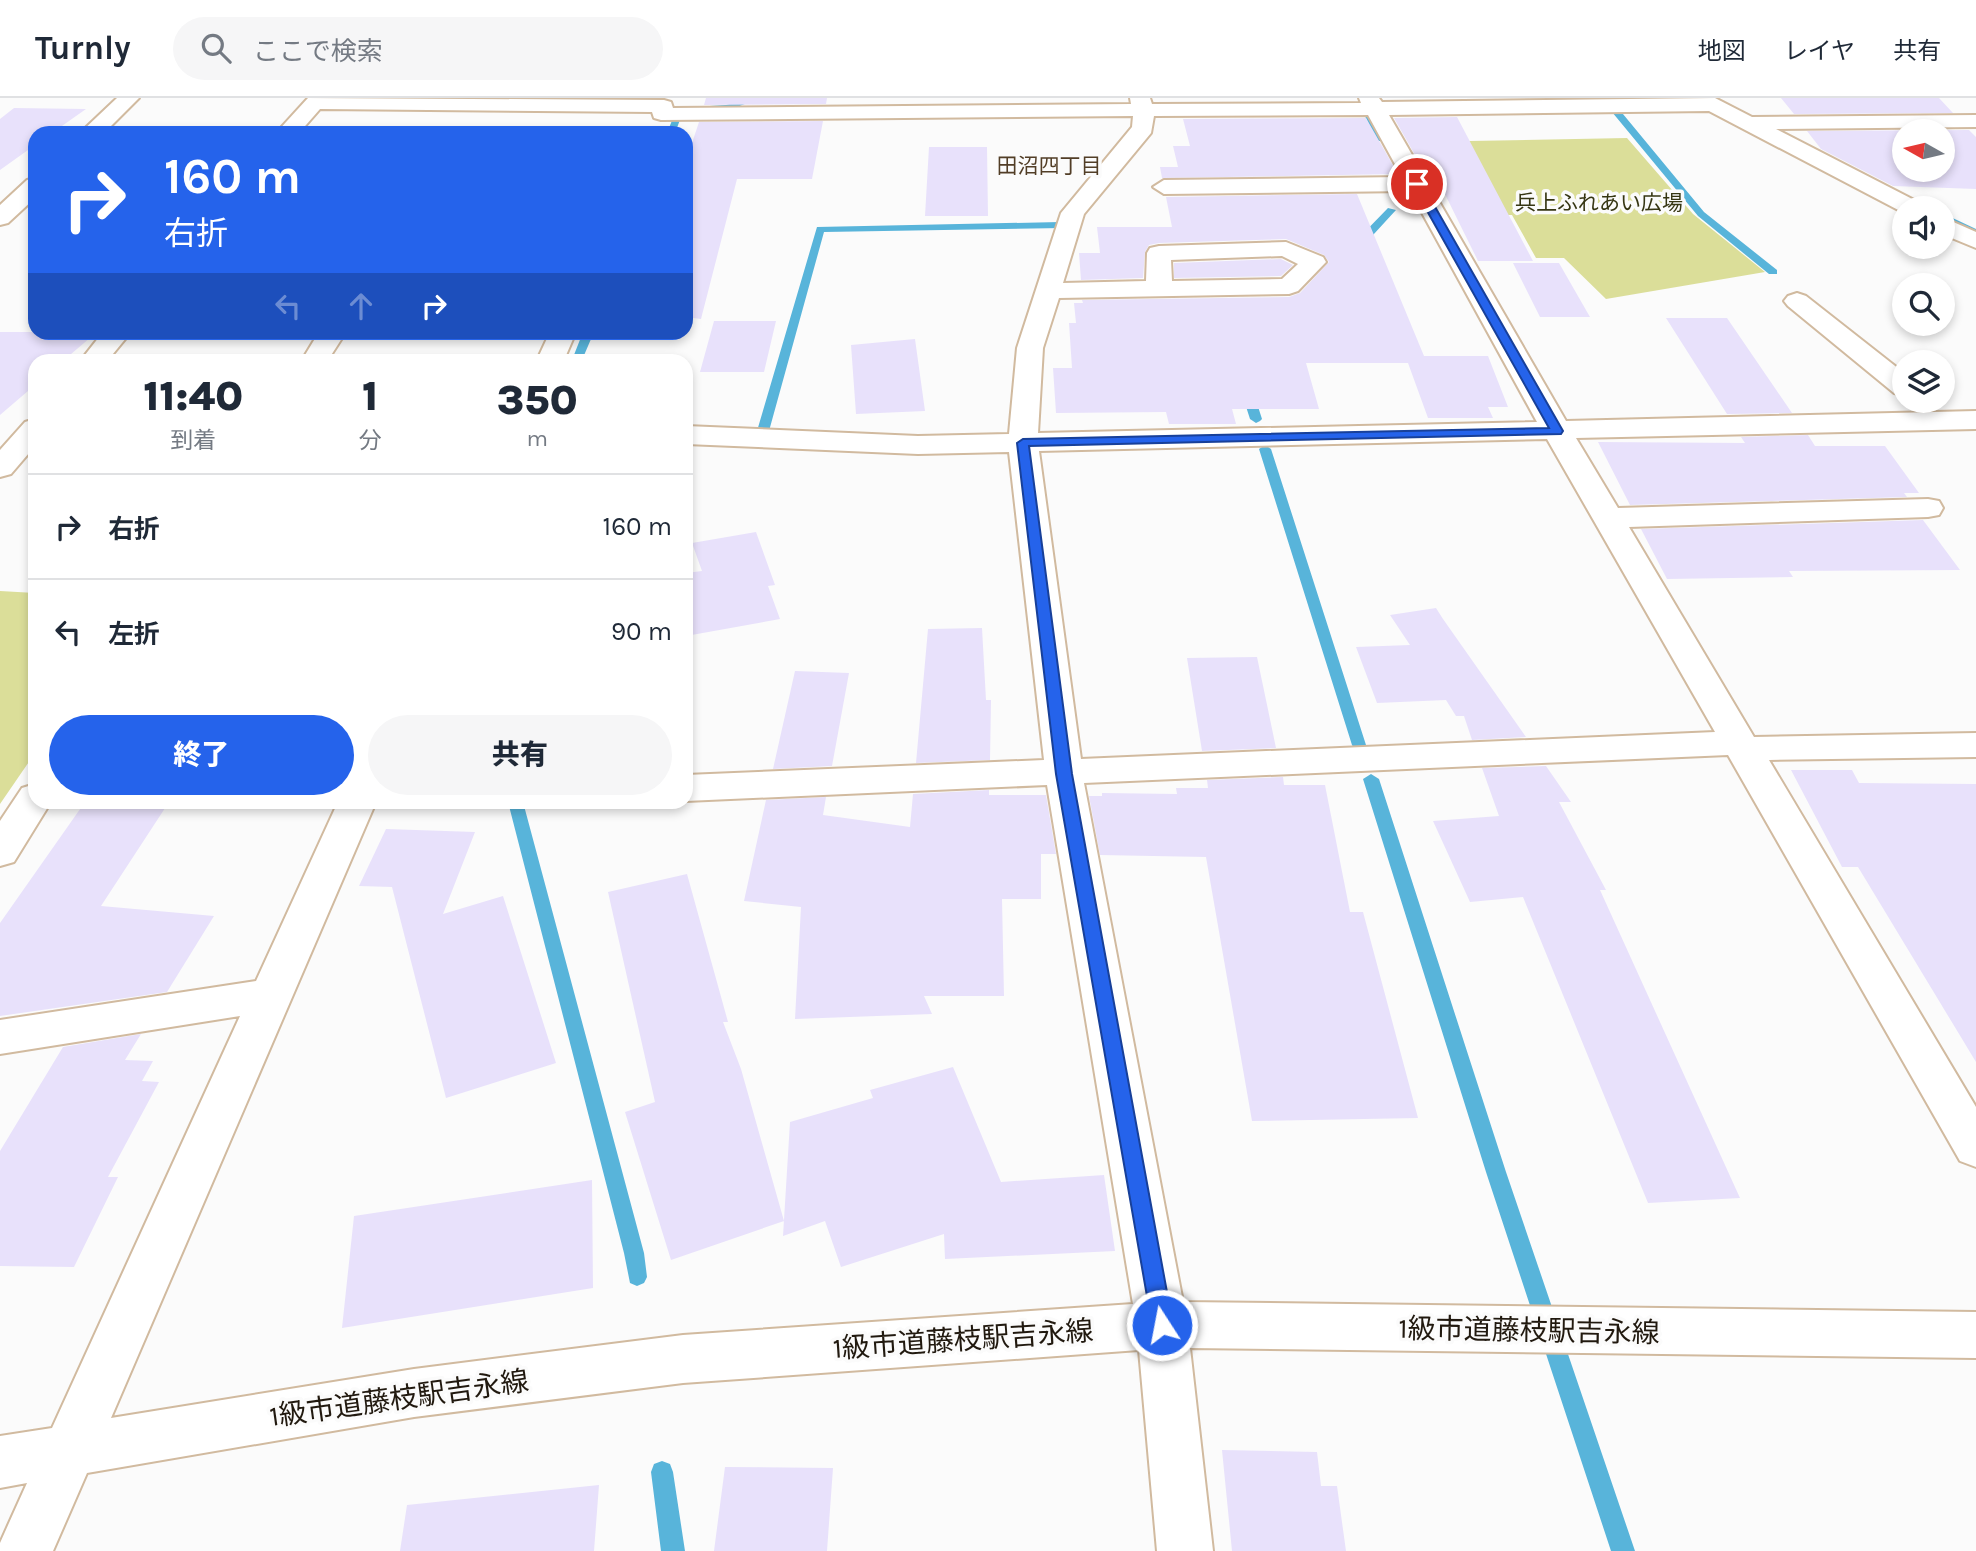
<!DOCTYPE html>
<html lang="ja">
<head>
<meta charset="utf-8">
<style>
  :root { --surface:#fff; --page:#f6f6f7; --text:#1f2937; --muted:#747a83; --line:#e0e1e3; --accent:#2563eb }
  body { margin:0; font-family:Karla,"Noto Sans JP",sans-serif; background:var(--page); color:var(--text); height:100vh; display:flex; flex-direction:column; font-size:26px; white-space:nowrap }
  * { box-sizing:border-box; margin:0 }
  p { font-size:23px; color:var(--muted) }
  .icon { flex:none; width:38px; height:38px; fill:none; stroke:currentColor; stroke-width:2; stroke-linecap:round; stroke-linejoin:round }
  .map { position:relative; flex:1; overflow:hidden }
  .panel { position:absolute; left:28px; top:256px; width:665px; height:455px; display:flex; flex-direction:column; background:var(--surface); border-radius:21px; box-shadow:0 4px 10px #0003 }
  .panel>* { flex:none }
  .banner { position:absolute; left:28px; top:28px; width:665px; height:214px; border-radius:21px; box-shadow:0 4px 10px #0003; background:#2563eb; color:#fff; overflow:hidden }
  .needle { width:46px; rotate:278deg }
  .tools { position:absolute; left:1892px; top:21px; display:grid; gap:14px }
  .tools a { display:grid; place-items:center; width:63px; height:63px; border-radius:50%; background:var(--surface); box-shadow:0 4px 10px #0003; font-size:35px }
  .pin { position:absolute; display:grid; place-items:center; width:60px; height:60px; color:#fff; margin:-30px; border:4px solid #fff; border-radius:50%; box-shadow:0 2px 7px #0007 }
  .me { position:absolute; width:77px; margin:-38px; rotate:349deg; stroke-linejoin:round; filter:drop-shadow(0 0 5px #0008) }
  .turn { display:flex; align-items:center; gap:24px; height:147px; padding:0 21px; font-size:32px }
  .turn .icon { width:91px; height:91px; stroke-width:2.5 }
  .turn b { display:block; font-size:49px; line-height:60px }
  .lanes { display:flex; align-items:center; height:66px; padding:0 21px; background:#0003; justify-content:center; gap:35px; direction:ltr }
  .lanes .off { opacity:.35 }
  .eta { display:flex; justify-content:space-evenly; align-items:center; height:119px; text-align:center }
  .eta b { font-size:42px; font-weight:800; line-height:49px }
  .primary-button { display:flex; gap:14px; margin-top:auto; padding:14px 21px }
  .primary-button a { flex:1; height:80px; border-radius:42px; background:var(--accent); color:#fff; font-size:28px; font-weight:800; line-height:80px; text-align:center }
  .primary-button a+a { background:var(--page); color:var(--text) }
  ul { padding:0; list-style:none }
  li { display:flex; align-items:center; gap:21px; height:105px; padding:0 21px; border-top:2px solid var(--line) }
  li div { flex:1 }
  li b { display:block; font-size:26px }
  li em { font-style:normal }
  header { display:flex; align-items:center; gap:42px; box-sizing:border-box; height:98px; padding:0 35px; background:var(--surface); border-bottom:2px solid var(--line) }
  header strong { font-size:33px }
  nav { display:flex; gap:38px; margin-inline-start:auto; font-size:24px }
  .search { width:490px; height:63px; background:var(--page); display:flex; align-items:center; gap:18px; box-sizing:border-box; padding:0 24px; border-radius:38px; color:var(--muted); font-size:26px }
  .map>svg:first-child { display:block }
  .green { fill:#dbde99 }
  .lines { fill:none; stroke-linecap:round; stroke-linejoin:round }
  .stream { fill:#58b4da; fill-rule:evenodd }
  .building { fill:#e8e1fb; fill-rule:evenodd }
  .minor-casing { stroke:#d1ba9f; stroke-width:4 }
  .minor { fill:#fff; fill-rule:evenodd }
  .route { fill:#2563eb; stroke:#184099; stroke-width:2 }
  .labels { text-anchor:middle; stroke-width:7; stroke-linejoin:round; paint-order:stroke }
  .far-neighbourhood-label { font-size:21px; fill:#523e27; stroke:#fbfbfb }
  .far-park-label { font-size:21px; fill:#363613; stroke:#fbfbfb }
  .near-street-label { font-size:28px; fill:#21190f; stroke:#fbfbfb }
</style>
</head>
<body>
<header>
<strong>Turnly</strong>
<div class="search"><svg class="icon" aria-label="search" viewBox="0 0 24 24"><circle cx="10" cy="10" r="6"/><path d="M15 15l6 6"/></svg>ここで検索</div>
<nav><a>地図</a><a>レイヤ</a><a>共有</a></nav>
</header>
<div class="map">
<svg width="1976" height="1453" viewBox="0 0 1976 1453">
  <rect width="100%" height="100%" fill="#fbfbfb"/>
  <path class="green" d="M 1627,40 L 1693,116 L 1765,174 L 1606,201 L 1564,160 L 1536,160 L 1512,117 L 1460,117 L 1415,44 Z
    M 0,493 L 35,495 L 35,655 L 0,706 Z"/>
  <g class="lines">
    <path class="stream" d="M 748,0 L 760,0 L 727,13 L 683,14 L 675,35 L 667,35 L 677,10 L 726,7 Z
      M 1612,10 L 1618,10 L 1704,114 L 1777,172 L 1777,176 L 1769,176 L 1698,118 L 1612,14 Z
      M 1363,14 L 1369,14 L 1384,41 L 1383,43 L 1377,43 Z
      M 1388,110 L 1396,112 L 1362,149 L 1354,149 L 1354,145 Z
      M 1068,113 L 1076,115 L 1066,129 L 1063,130 L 824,134 L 769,333 L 763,337 L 759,336 L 757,333 L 817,129 L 1060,124 Z
      M 1942,115 L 1976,131 L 1976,138 L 1942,122 Z
      M 583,234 L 594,234 L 582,262 L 572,262 Z
      M 1247,290 L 1253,293 L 1262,321 L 1260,323 L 1256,325 L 1250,321 L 1241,293 Z
      M 1265,347 L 1271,351 L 1366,647 L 1364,650 L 1354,650 L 1352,647 L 1259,351 Z
      M 1371,676 L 1379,681 L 1506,1074 L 1635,1453 L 1611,1453 L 1486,1074 L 1363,681 Z
      M 508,704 L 523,704 L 644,1155 L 647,1179 L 644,1185 L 637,1188 L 630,1185 L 624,1155 Z
      M 662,1363 L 670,1366 L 673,1374 L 685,1453 L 661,1453 L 651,1374 L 654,1366 Z"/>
  </g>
  <path class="building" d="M 706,0 L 827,0 L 826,6 L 704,7 Z
    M 1781,0 L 1939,0 L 1953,15 L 1794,16 Z
    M 14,10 L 86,11 L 52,35 L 35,35 L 35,47 L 0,72 L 0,21 Z
    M 1457,19 L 1533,163 L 1478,163 L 1436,78 L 1427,78 L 1394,20 Z
    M 1366,20 L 1398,76 L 1162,80 L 1160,69 L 1178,69 L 1173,48 L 1190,48 L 1183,21 Z
    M 823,23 L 812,81 L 737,81 L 701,221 L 686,219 L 686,63 L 699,24 Z
    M 1969,32 L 1976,39 L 1976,91 L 1893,88 L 1821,51 L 1807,33 ZM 1904,33 L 1942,33 L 1942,72 L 1904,72 Z
    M 929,49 L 987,49 L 988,118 L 925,118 Z
    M 1357,96 L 1424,258 L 1488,258 L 1508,309 L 1488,309 L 1493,320 L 1428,320 L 1408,265 L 1306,265 L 1319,311 L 1232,311 L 1236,326 L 1169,326 L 1166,314 L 1056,315 L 1053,270 L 1072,270 L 1069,225 L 1076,225 L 1074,205 L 1083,205 L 1082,202 L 1289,199 L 1300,195 L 1329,164 L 1324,157 L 1286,141 L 1159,145 L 1149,147 L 1145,154 L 1143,180 L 1081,182 L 1079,155 L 1100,155 L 1097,129 L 1172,129 L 1166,99 Z
    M 1281,161 L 1293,167 L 1281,178 L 1174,180 L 1174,165 Z
    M 1513,165 L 1559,165 L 1590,219 L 1540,219 Z
    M 1666,220 L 1727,220 L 1792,315 L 1727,316 Z
    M 714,223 L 776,223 L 764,274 L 700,274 Z
    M 0,234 L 97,234 L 64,262 L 35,262 L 35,287 L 0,317 Z
    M 915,241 L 925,313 L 856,316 L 851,247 Z
    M 1808,337 L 1815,348 L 1885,348 L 1919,395 L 1904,395 L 1907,399 L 1630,407 L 1598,344 L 1745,345 L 1741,339 Z
    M 1923,422 L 1960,472 L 1789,473 L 1793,479 L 1667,481 L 1641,431 Z
    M 756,434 L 775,487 L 768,488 L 780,521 L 686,538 L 686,475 L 702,473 L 692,445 Z
    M 1436,510 L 1443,521 L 1526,639 L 1472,642 L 1464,618 L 1456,618 L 1446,602 L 1377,605 L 1356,549 L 1410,547 L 1390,517 Z
    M 982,530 L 986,602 L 991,602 L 990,662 L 916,665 L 928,531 Z
    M 1257,559 L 1276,650 L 1202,653 L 1187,560 Z
    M 795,573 L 849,575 L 832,668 L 773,671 Z
    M 1546,668 L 1571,704 L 1559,704 L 1606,792 L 1600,792 L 1740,1100 L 1648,1105 L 1523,799 L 1470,804 L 1433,723 L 1499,718 L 1482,670 Z
    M 1791,672 L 1852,672 L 1859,685 L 1976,686 L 1976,964 L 1858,769 L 1842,769 Z
    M 1283,679 L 1284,687 L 1325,687 L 1350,814 L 1363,814 L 1418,1020 L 1252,1023 L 1206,759 L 1100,757 L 1089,698 L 1102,698 L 1102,695 L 1177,696 L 1176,690 L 1208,690 L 1207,682 Z
    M 989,692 L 989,697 L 1046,697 L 1056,756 L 1041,756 L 1041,801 L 1002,801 L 1004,898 L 924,898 L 932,916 L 795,921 L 801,809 L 744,803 L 766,702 L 826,699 L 823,717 L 910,729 L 913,696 Z
    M 85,704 L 169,704 L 101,808 L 214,818 L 167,894 L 0,918 L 0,825 Z
    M 386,731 L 475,734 L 443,816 L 503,798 L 556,965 L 446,1000 L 392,789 L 359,788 Z
    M 687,776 L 728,924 L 723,924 L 741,971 L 784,1123 L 671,1162 L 625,1014 L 655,1004 L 608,794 Z
    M 141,936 L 125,962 L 153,963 L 142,983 L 159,984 L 108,1079 L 118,1079 L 74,1169 L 0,1168 L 0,1053 L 63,949 Z
    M 953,969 L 1001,1084 L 1104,1077 L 1115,1153 L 945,1161 L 944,1136 L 841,1169 L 825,1123 L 783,1138 L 790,1024 L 873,1000 L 870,992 Z
    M 592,1082 L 593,1190 L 342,1230 L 354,1118 Z
    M 1222,1352 L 1317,1354 L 1321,1388 L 1337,1388 L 1346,1453 L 1232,1453 Z
    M 725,1369 L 833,1370 L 827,1453 L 714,1453 Z
    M 599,1387 L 594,1453 L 400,1453 L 407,1407 Z"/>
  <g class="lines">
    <g class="minor-casing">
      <path id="minor" d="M 117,0 L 139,0 L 104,35 L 80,35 Z
        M 308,0 L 664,2 L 671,4 L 673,10 L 1131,6 L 1130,0 L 1150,0 L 1152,6 L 1361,5 L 1359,0 L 1379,0 L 1382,4 L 1715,0 L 1752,19 L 1976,17 L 1976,29 L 1776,31 L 1920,105 L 1924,110 L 1904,110 L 1904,115 L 1709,13 L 1389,17 L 1566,323 L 1976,313 L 1976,331 L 1576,340 L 1618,410 L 1928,401 L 1939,403 L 1943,410 L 1939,417 L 1928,419 L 1629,429 L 1754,639 L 1976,635 L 1976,659 L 1769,662 L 1976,1009 L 1976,1069 L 1960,1063 L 1728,657 L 1084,685 L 1183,1204 L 1976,1214 L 1976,1260 L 1190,1250 L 1213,1453 L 1157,1453 L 1139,1252 L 683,1285 L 414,1319 L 87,1375 L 53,1453 L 0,1453 L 0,1445 L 27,1385 L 0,1390 L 0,1338 L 52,1330 L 240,918 L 0,956 L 0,922 L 256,883 L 338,704 L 376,704 L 111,1320 L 414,1271 L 683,1237 L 1133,1206 L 1047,687 L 686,703 L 686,677 L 1044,662 L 1009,354 L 918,356 L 686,346 L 686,328 L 918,338 L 1009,336 L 1017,250 L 1061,115 L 1132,29 L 1133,18 L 661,22 L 654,20 L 652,14 L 320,11 L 299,35 L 276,35 ZM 1368,17 L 1402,79 L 1164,82 L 1153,89 L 1164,96 L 1410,93 L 1537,324 L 1038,335 L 1043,250 L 1059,200 L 1289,196 L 1298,193 L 1326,164 L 1323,159 L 1286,144 L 1159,148 L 1150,150 L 1147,155 L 1146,183 L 1063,185 L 1084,116 L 1151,35 L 1154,18 ZM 1282,158 L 1298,166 L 1282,181 L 1172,183 L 1171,162 ZM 1547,341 L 1715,634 L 1081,661 L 1039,353 Z
        M 35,80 L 35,100 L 8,125 L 0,127 L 0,107 L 27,82 Z
        M 1942,119 L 1976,134 L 1976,150 L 1942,136 Z
        M 1797,195 L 1806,198 L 1904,275 L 1904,297 L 1894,295 L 1788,208 L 1784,203 L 1788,198 Z
        M 103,234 L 131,234 L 108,262 L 81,262 Z
        M 319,234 L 346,234 L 328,262 L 302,262 Z
        M 550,234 L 576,234 L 564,262 L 537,262 Z
        M 35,321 L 35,348 L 11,376 L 0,379 L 0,352 L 25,324 Z
        M 35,686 L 35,704 L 51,704 L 14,764 L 0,768 L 0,723 L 22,690 Z"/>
    </g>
    <use href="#minor" class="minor"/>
  </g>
  <path class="route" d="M 1417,83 L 1422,86 L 1563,333 L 1561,336 L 1029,348 L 1072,676 L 1173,1227 L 1170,1234 L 1162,1237 L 1155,1234 L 1152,1227 L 1056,676 L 1017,345 L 1023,341 L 1549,330 L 1412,86 Z"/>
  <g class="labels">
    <g class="far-neighbourhood-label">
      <text x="1049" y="75">田沼四丁目</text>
    </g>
    <g class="far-park-label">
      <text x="1599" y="112">兵上ふれあい広場</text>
    </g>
    <g class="near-street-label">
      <text transform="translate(1529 1232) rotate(1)" y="10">1級市道藤枝駅吉永線</text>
      <text transform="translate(963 1241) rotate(-4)" y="10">1級市道藤枝駅吉永線</text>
      <text transform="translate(399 1300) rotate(-8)" y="10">1級市道藤枝駅吉永線</text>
    </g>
  </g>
</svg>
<div class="tools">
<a><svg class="needle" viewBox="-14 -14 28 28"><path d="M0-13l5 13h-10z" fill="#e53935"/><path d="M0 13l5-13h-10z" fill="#747a83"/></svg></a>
<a><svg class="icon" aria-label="sound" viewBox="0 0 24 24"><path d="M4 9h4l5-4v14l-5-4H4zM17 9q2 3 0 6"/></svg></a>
<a><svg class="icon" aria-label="search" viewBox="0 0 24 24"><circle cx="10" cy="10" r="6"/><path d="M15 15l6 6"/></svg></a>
<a><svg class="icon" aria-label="layers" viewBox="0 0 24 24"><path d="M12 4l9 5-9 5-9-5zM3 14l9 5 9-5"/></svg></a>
</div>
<div class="pin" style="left:1417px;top:86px;background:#d93025"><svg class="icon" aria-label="arrive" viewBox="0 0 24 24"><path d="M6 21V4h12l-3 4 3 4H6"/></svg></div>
<svg class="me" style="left:1162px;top:1227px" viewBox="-20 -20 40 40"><circle r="17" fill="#2563eb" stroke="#fff" stroke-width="3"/><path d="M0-11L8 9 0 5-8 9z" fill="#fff"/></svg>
<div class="banner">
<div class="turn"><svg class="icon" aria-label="right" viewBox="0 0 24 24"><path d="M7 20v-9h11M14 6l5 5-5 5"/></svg><div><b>160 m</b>右折</div></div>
<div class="lanes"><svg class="icon off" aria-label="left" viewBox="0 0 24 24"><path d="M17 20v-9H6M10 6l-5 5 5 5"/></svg><svg class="icon off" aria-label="ahead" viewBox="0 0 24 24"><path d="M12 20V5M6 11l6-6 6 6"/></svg><svg class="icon" aria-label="right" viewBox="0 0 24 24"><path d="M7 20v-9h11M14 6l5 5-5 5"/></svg></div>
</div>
<section class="panel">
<div class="eta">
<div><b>11:40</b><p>到着</p></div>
<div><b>1</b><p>分</p></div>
<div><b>350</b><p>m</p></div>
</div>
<ul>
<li><svg class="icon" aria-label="right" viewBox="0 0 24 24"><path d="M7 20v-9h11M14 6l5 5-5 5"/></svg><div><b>右折</b></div><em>160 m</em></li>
<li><svg class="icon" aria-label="left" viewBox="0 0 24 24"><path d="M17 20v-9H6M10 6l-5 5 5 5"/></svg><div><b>左折</b></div><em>90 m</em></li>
</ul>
<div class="primary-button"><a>終了</a><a>共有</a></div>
</section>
</div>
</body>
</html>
